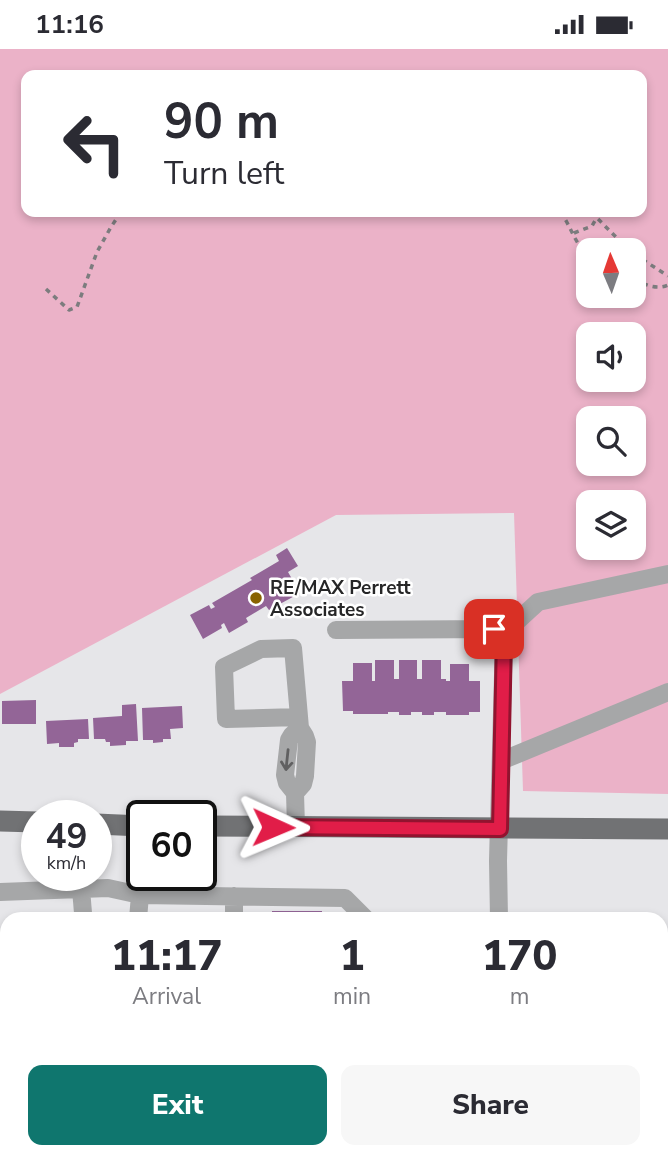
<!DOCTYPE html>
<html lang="en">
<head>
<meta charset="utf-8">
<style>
  :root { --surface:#fff; --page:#f7f7f7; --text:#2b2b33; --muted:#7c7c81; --accent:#0f766e }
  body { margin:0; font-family:"Nunito Sans",sans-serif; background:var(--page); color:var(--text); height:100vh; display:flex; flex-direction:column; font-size:26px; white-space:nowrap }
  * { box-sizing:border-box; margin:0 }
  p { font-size:23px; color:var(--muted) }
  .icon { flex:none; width:38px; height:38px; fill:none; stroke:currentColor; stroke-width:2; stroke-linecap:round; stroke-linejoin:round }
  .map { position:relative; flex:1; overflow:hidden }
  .sheet { position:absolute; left:0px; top:863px; width:668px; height:247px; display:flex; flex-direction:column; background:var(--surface); border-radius:21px 21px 0 0; box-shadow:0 4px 10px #0003 }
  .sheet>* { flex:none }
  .banner { position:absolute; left:21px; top:21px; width:626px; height:147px; border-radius:14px; box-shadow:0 4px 10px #0003; background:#fff; color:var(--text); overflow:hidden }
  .needle { width:46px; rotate:358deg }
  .buttons { position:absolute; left:576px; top:189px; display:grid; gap:14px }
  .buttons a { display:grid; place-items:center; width:70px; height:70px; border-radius:14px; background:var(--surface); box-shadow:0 4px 10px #0003; font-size:35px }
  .speed { position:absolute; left:21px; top:751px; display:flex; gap:14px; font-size:35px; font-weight:700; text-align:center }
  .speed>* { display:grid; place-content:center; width:91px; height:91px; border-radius:50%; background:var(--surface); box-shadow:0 4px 10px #0003; line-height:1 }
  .speed small { font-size:18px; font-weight:400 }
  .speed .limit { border:4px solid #111; border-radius:10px; background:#fff; color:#111 }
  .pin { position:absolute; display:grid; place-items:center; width:60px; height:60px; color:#fff; margin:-30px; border-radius:14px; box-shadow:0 4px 10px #0006 }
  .me { position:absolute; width:77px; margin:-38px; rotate:91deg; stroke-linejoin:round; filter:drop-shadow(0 0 5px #0008) }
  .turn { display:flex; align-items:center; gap:24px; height:147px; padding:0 28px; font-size:32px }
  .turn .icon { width:91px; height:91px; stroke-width:2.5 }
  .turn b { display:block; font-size:49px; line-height:60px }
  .eta { display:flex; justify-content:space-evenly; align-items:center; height:119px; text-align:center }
  .eta b { font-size:42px; font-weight:800; line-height:49px }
  .button { display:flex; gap:14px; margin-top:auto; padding:14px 28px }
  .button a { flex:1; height:80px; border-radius:14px; background:var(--accent); color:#fff; font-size:28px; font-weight:800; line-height:80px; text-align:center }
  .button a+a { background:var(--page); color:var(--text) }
  .status { display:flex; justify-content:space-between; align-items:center; height:49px; padding:0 35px; background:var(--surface); direction:ltr }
  .status svg { height:19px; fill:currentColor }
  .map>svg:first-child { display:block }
  .green { fill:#ebb2c8; fill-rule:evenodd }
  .building { fill:#936597 }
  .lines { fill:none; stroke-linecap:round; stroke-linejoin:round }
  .path { stroke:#7c7c7e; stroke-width:3.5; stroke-dasharray:5 5; stroke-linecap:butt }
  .minor { stroke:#a6a7a8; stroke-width:18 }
  .major { stroke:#717274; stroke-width:21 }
  .oneway { stroke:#606061 }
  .route-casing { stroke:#92132f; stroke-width:18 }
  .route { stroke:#e11d48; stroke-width:12 }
  .poi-dot { fill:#896200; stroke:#fff; stroke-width:2.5 }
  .labels { text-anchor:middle; stroke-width:5; stroke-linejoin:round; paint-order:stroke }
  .poi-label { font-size:19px; font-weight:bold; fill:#262627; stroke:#fff; text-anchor:start }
</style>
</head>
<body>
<div class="status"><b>11:16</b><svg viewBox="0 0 49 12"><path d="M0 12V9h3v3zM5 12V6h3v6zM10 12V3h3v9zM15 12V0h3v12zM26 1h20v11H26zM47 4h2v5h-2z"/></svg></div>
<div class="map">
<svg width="668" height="1108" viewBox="0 0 668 1108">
  <rect width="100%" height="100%" fill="#e6e6e9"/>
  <path class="green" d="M 0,0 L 668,0 L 668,745 L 523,742 L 514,464 L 336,466 L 0,645 ZM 26,26 L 642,26 L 642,163 L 26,163 ZM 588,201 L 634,201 L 634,247 L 588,247 ZM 588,285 L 634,285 L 634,331 L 588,331 ZM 588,369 L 634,369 L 634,415 L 588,415 ZM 588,453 L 634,453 L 634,499 L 588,499 Z
    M 668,979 L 668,1108 L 293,1108 L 292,1103 L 662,1102 L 662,980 Z"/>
  <path class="building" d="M 287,499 L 298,517 L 288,523 L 300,544 L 269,561 L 266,557 L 246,569 L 248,573 L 229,584 L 224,574 L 221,576 L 222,579 L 203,590 L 190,566 L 209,556 L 211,560 L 215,558 L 212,554 L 252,531 L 250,529 L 279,512 L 276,506 Z
    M 375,611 L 394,611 L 394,630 L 399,630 L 399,611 L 417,611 L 417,630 L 422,630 L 422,611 L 441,611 L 441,630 L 446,630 L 446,632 L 450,632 L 450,615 L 469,615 L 469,632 L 480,632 L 480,663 L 469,663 L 469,666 L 446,666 L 446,663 L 434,663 L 434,666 L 422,666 L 422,663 L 411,663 L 411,666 L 399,666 L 399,663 L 388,663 L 388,665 L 353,665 L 353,662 L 343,662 L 342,632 L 353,632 L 353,614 L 372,614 L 372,632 L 375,632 Z
    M 36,651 L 36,675 L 2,675 L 2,652 Z
    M 136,655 L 138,692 L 126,692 L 126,696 L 110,697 L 110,693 L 106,693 L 105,690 L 94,690 L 93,669 L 122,667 L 122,656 Z
    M 182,657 L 183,679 L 170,680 L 171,690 L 163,690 L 163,693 L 153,694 L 153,691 L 143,691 L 142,659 Z
    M 88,670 L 89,690 L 78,690 L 78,693 L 74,694 L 74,698 L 59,698 L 59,694 L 47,695 L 46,672 Z
    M 272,862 L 322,862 L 322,870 L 272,870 Z"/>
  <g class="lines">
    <path class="path" d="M 560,163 C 571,176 574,195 588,205
      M 591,163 L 629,201
      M 574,184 L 592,177 L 597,168
      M 634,205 L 668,227
      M 634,230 C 645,236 657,241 668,236
      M 46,240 L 69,261 L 77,258 L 97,203 L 111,178 L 121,163"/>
    <path class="minor" d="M 493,580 L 514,575 L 538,553 L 668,525
      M 336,581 L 493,580 L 504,589 L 498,812 L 499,870
      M 501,712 L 668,643
      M 295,744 L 303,735 L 305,727 L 307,693 L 305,687 L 300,679 L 293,599 L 261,600 L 224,618 L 226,670 L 299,668
      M 296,778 L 295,744 L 287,734 L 285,726 L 289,691 L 292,686 L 300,679
      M 81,840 L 83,864
      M 0,843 L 108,839 L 140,846 L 345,849 L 366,870
      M 138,870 L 140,846 L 140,777
      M 234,870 L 234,847
      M 662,919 L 668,919
      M 0,926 L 7,926
      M 0,1030 L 7,1031
      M 14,1108 L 14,1102"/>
    <path class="major" d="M 0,772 L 37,773
      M 96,775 L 142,777
      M 201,777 L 668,780"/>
  </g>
  <defs><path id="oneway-shaft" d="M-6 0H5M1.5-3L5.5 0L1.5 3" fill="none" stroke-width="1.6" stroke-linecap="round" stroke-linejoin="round" transform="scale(1.75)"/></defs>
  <use class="oneway" href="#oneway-shaft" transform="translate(287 711) rotate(96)"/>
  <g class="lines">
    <g class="route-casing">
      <path id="route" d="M 273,778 L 500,780 L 504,589 L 494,580"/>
    </g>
    <use href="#route" class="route"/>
  </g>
  <circle class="poi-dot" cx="256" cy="549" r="7"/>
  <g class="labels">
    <g class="poi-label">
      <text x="270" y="545">RE/MAX Perrett<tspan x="270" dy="22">Associates</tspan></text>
    </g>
  </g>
</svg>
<div class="buttons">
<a><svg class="needle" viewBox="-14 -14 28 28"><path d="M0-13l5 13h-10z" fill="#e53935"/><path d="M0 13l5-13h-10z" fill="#7c7c81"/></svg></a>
<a><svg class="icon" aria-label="sound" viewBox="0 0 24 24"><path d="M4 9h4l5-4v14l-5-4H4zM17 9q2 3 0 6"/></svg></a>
<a><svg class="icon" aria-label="search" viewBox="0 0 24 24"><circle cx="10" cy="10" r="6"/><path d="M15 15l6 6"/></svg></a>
<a><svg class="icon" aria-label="layers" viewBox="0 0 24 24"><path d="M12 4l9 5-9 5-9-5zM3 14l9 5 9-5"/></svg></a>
</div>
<div class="speed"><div>49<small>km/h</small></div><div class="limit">60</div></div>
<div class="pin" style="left:494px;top:580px;background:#d93025"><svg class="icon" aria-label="arrive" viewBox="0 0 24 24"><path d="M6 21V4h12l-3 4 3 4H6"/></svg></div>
<svg class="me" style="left:273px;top:778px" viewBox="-20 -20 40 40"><path d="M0-17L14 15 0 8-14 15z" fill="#e11d48" stroke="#fff" stroke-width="4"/></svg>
<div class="banner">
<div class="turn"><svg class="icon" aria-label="left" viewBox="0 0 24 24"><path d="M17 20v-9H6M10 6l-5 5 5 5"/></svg><div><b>90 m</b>Turn left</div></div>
</div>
<section class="sheet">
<div class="eta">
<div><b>11:17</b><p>Arrival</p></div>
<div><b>1</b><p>min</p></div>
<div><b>170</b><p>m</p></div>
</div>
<div class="button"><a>Exit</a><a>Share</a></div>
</section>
</div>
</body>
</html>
